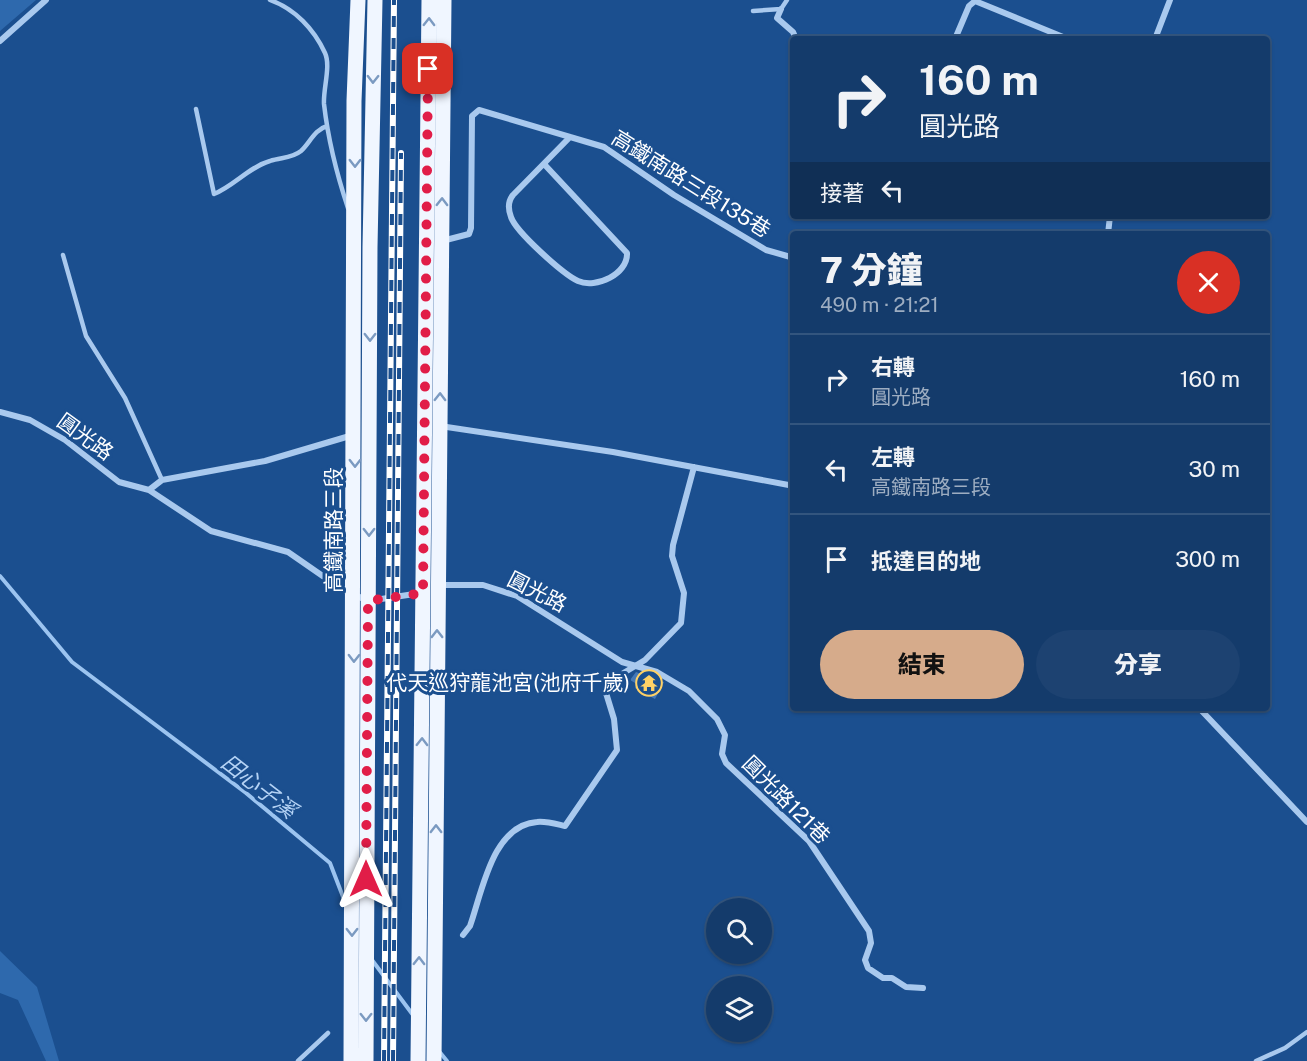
<!DOCTYPE html>
<html lang="zh-TW">
<head>
<meta charset="utf-8">
<style>
  :root { --surface:#143b6b; --page:#1d4271; --text:#f1f3f6; --muted:#9dadc1; --line:#33557e; --accent:#d6ab8b }
  body { margin:0; font-family:"Public Sans","Noto Sans TC",sans-serif; background:var(--page); color:var(--text); height:100vh; display:flex; flex-direction:column; font-size:22px; white-space:nowrap }
  * { box-sizing:border-box; margin:0 }
  p { font-size:20px; color:var(--muted) }
  .icon { flex:none; width:33px; height:33px; fill:none; stroke:currentColor; stroke-width:2; stroke-linecap:round; stroke-linejoin:round }
  .map { position:relative; flex:1; overflow:hidden }
  .sheet { position:absolute; left:790px; top:231px; width:480px; height:480px; display:flex; flex-direction:column; background:var(--surface); border-radius:6px; box-shadow:0 2px 4px #0004,0 0 0 2px var(--line) }
  .sheet>* { flex:none }
  .top-card { position:absolute; left:790px; top:36px; width:480px; height:183px; border-radius:6px; box-shadow:0 2px 4px #0004,0 0 0 2px var(--line); background:#143b6b; color:var(--text); overflow:hidden }
  .controls { position:absolute; left:706px; top:898px; display:grid; gap:12px }
  .controls a { display:grid; place-items:center; width:66px; height:66px; border-radius:50%; background:var(--surface); box-shadow:0 2px 4px #0004,0 0 0 2px var(--line); font-size:30px }
  .pin { position:absolute; display:grid; place-items:center; width:51px; height:51px; color:#fff; margin:-26px; border-radius:12px; box-shadow:0 3px 9px #0006 }
  .me { position:absolute; width:66px; margin:-33px; rotate:0deg; stroke-linejoin:round; filter:drop-shadow(0 0 4px #0008) }
  .turn { display:flex; align-items:center; gap:21px; height:126px; padding:0 30px; font-size:27px }
  .turn .icon { width:78px; height:78px; stroke-width:2.5 }
  .turn b { display:block; font-size:42px; line-height:51px }
  .then { display:flex; align-items:center; height:57px; padding:0 30px; background:#0003; gap:12px; font-size:22px }
  .round { display:grid; place-items:center; flex:none; width:63px; height:63px; border-radius:32px; background:var(--page) }
  .summary { display:flex; align-items:center; justify-content:space-between; height:102px; padding:0 30px }
  h1 { font-size:36px; font-weight:800; line-height:45px }
  .action { display:flex; gap:12px; margin-top:auto; padding:12px 30px }
  .action a { flex:1; height:69px; border-radius:36px; background:var(--accent); color:#111; font-size:24px; font-weight:800; line-height:69px; text-align:center }
  .action a+a { background:var(--page); color:var(--text) }
  ul { padding:0; list-style:none }
  li { display:flex; align-items:center; gap:18px; height:90px; padding:0 30px; border-top:2px solid var(--line) }
  li div { flex:1 }
  li b { display:block; font-size:22px }
  li em { font-style:normal }
  .map>svg:first-child { display:block }
  .green { fill:#2e69ad }
  .lines { fill:none; stroke-linecap:round; stroke-linejoin:round }
  .stream { stroke:#9cc4f0; stroke-width:4 }
  .building { fill:#4478b7 }
  .service { stroke:#a9c9ee; stroke-width:4.5 }
  .minor { stroke:#a9c9ee; stroke-width:6 }
  .primary { stroke:#f0f6ff; stroke-width:15 }
  .rail-casing { stroke:#fff; stroke-width:6 }
  .rail { stroke:#1b4f8f; stroke-width:4; stroke-dasharray:11; stroke-linecap:butt }
  .oneway { stroke:#7b9ac1 }
  .route { stroke:#e11d48; stroke-width:10; stroke-dasharray:0 18 }
  .labels { text-anchor:middle; stroke-width:6; stroke-linejoin:round; paint-order:stroke }
  .street-label { font-size:21px; fill:#fff; stroke:#1b4f8f }
  .poi-label { font-size:21px; fill:#fff; stroke:#1b4f8f; text-anchor:end }
  .water-label { font-size:22px; font-style:italic; fill:#b5d3f5; stroke:#1b4f8f }
</style>
</head>
<body>
<div class="map">
<svg width="1307" height="1061" viewBox="0 0 1307 1061">
  <rect width="100%" height="100%" fill="#1b4f8f"/>
  <path class="green" d="M 0,0 L 36,0 L 0,31 Z
    M 0,951 L 37,987 L 59,1061 L 46,1061 L 18,1000 L 0,993 Z"/>
  <g class="lines">
    <path class="stream" d="M 0,576 L 72,662 L 246,793 L 330,863 L 345,902
      M 372,960 L 413,1015
      M 438,1050 L 447,1061"/>
  </g>
  <path class="building" d="M 636,672 L 664,682 L 655,699 L 635,688 L 637,684 L 630,680 Z"/>
  <g class="lines">
    <path class="service" d="M 270,0 C 295,9 314,29 325,53 C 331,66 323,89 324,104 C 328,139 337,175 348,208
      M 753,11 L 781,9 L 787,0
      M 196,109 L 214,194 C 234,186 249,167 270,161 C 281,157 291,159 301,151 C 310,143 314,130 327,126
      M 63,255 L 86,336 L 125,398 L 162,480
      M 298,1061 L 328,1033
      M 1256,1061 L 1285,1048 L 1307,1032"/>
    <path class="minor" d="M 781,9 L 777,18 L 793,32 L 796,39
      M 955,39 L 969,6 L 975,1 L 1068,39
      M 1155,39 L 1170,0
      M 0,41 L 46,0
      M 544,164 L 627,253 C 628,274 596,289 578,281 C 563,274 516,232 511,217 C 508,209 508,201 513,195 L 570,137
      M 1108,234 L 1110,216
      M 442,241 L 469,234 L 471,228 L 472,116 L 479,110 L 604,147 L 674,195 L 766,250 L 794,258
      M 0,412 L 30,420 L 65,440 L 119,482 L 149,490 L 211,531 L 288,552 L 340,588 L 368,601 L 421,593
      M 440,426 L 613,452 L 794,486
      M 149,490 L 162,480 L 265,461 L 353,435
      M 438,585 L 483,585 L 517,596 L 622,662 L 657,672 L 689,691 L 717,719 L 725,735 L 722,754 L 726,763 L 809,841 L 869,931 L 871,943 L 865,960 L 868,968 L 883,978 L 892,978 L 906,987 L 923,988
      M 1199,708 L 1307,822
      M 463,935 L 470,926 C 482,893 492,825 537,822 C 546,821 556,824 565,826 L 617,750 L 614,719 L 606,693 L 607,683 L 645,660 L 681,623 L 684,593 L 672,556 L 673,545 L 694,467"/>
    <path class="primary" d="M 351,1061 L 354,101 L 358,0
      M 366,1061 L 370,247 L 375,0
      M 418,1061 L 429,0
      M 434,1061 L 444,0"/>
    <g class="rail-casing">
      <path id="rail" d="M 384,1061 L 394,0
        M 393,1061 L 401,153"/>
    </g>
    <use href="#rail" class="rail"/>
  </g>
  <defs><path id="oneway-chevron" d="M-2-3.5L2.5 0L-2 3.5" fill="none" stroke-width="1.6" stroke-linecap="round" stroke-linejoin="round" transform="scale(1.5)"/></defs>
  <g class="oneway">
    <use href="#oneway-chevron" transform="translate(429 22) rotate(-89)"/>
    <use href="#oneway-chevron" transform="translate(373 79) rotate(91)"/>
    <use href="#oneway-chevron" transform="translate(355 163) rotate(90)"/>
    <use href="#oneway-chevron" transform="translate(442 202) rotate(-89)"/>
    <use href="#oneway-chevron" transform="translate(370 337) rotate(90)"/>
    <use href="#oneway-chevron" transform="translate(440 397) rotate(-89)"/>
    <use href="#oneway-chevron" transform="translate(355 463) rotate(90)"/>
    <use href="#oneway-chevron" transform="translate(369 532) rotate(90)"/>
    <use href="#oneway-chevron" transform="translate(437 634) rotate(-90)"/>
    <use href="#oneway-chevron" transform="translate(354 658) rotate(91)"/>
    <use href="#oneway-chevron" transform="translate(422 742) rotate(-89)"/>
    <use href="#oneway-chevron" transform="translate(436 829) rotate(-90)"/>
    <use href="#oneway-chevron" transform="translate(352 932) rotate(90)"/>
    <use href="#oneway-chevron" transform="translate(419 961) rotate(-89)"/>
    <use href="#oneway-chevron" transform="translate(366 1017) rotate(90)"/>
  </g>
  <g class="lines">
    <path class="route" d="M 366,879 L 368,601 L 423,593 L 428,69"/>
  </g>
  <defs>
    <g id="temple-ring" transform="scale(1.35)"><circle r="9.5" fill="#1b4f8f" stroke="#ffd166" stroke-width="1.5"/><path d="M0-6L5-2H3V0L6.5 2.5H4V6H1.5V3h-3V6H-4V2.5H-6.5L-3 0V-2H-5Z" fill="#ffd166"/></g>
  </defs>
  <g fill-rule="evenodd">
    <use href="#temple-ring" x="649" y="683"/>
  </g>
  <g class="labels">
    <g class="street-label">
      <text transform="translate(691 184) rotate(32)" y="7">高鐵南路三段135巷</text>
      <text transform="translate(85 437) rotate(36)" y="7">圓光路</text>
      <text transform="translate(334 530) rotate(-90)" y="7">高鐵南路三段</text>
      <text transform="translate(537 592) rotate(27)" y="7">圓光路</text>
      <text transform="translate(786 800) rotate(45)" y="7">圓光路121巷</text>
    </g>
    <g class="poi-label">
      <text x="630" y="690">代天巡狩龍池宮(池府千歲)</text>
    </g>
    <g class="water-label">
      <text transform="translate(259 786) rotate(38)" y="8">田心子溪</text>
    </g>
  </g>
</svg>
<div class="controls">
<a><svg class="icon" aria-label="search" viewBox="0 0 24 24"><circle cx="10" cy="10" r="6"/><path d="M15 15l6 6"/></svg></a>
<a><svg class="icon" aria-label="layers" viewBox="0 0 24 24"><path d="M12 4l9 5-9 5-9-5zM3 14l9 5 9-5"/></svg></a>
</div>
<div class="pin" style="left:428px;top:69px;background:#d93025"><svg class="icon" aria-label="arrive" viewBox="0 0 24 24"><path d="M6 21V4h12l-3 4 3 4H6"/></svg></div>
<svg class="me" style="left:366px;top:879px" viewBox="-20 -20 40 40"><path d="M0-17L14 15 0 8-14 15z" fill="#e11d48" stroke="#fff" stroke-width="4"/></svg>
<div class="top-card">
<div class="turn"><svg class="icon" aria-label="right" viewBox="0 0 24 24"><path d="M7 20v-9h11M14 6l5 5-5 5"/></svg><div><b>160 m</b>圓光路</div></div>
<div class="then">接著<svg class="icon" aria-label="left" viewBox="0 0 24 24"><path d="M17 20v-9H6M10 6l-5 5 5 5"/></svg></div>
</div>
<section class="sheet">
<div class="summary"><div><h1>7 分鐘</h1><p>490 m · 21:21</p></div><a class="round" style="background:#d93025;color:#fff"><svg class="icon" aria-label="close" viewBox="0 0 24 24"><path d="M6 6l12 12M18 6L6 18"/></svg></a></div>
<ul>
<li><svg class="icon" aria-label="right" viewBox="0 0 24 24"><path d="M7 20v-9h11M14 6l5 5-5 5"/></svg><div><b>右轉</b><p>圓光路</p></div><em>160 m</em></li>
<li><svg class="icon" aria-label="left" viewBox="0 0 24 24"><path d="M17 20v-9H6M10 6l-5 5 5 5"/></svg><div><b>左轉</b><p>高鐵南路三段</p></div><em>30 m</em></li>
<li><svg class="icon" aria-label="arrive" viewBox="0 0 24 24"><path d="M6 21V4h12l-3 4 3 4H6"/></svg><div><b>抵達目的地</b></div><em>300 m</em></li>
</ul>
<div class="action"><a>結束</a><a>分享</a></div>
</section>
</div>
</body>
</html>
